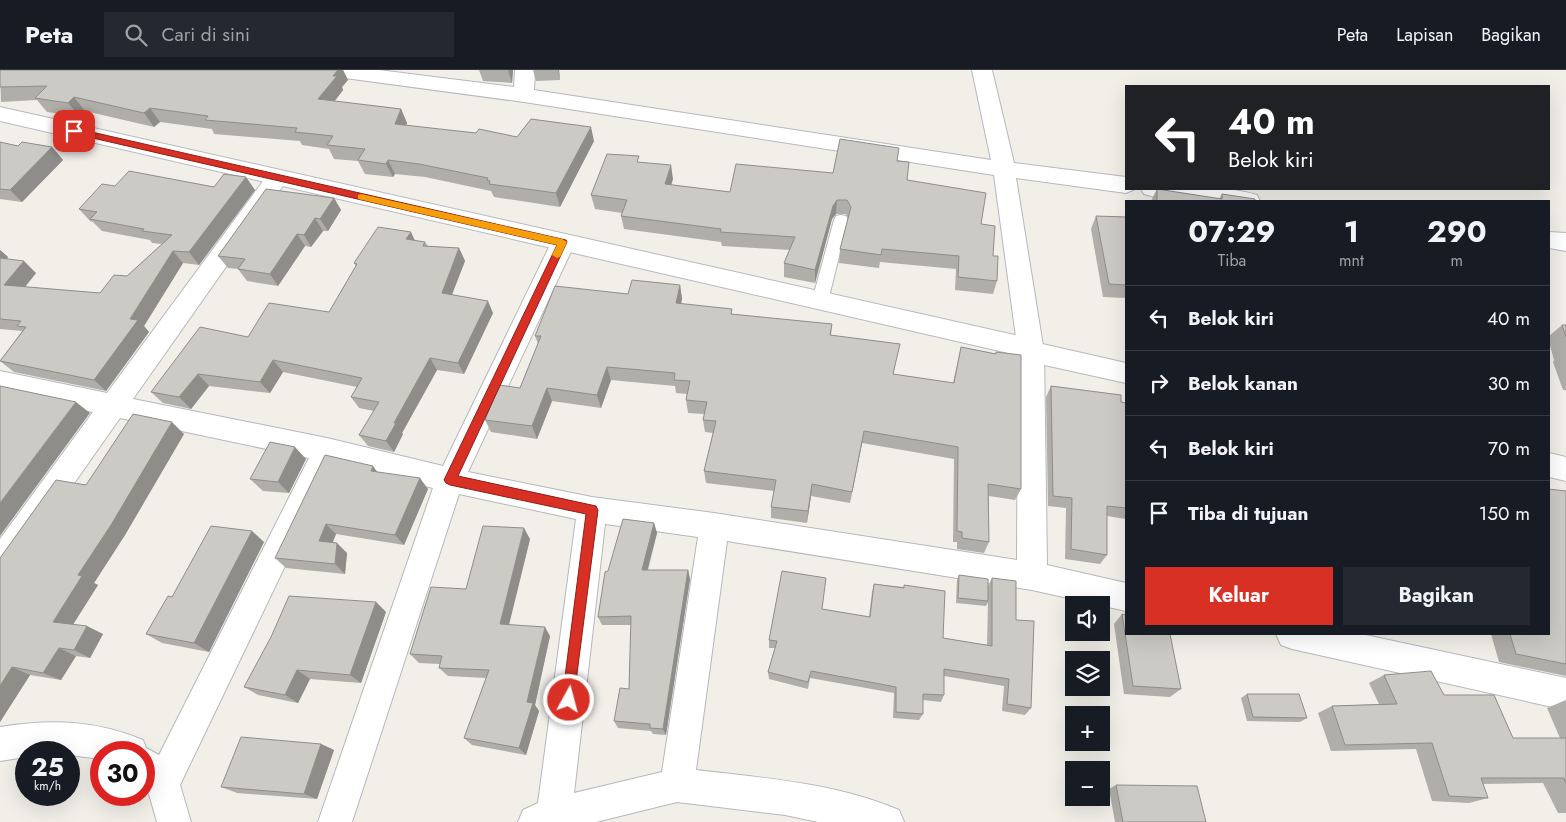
<!DOCTYPE html>
<html lang="id">
<head>
<meta charset="utf-8">
<style>
  :root { --surface:#171b24; --page:#242831; --text:#f1f3f6; --muted:#9ea1a6; --line:#363941; --accent:#d93025 }
  body { margin:0; font-family:Jost,sans-serif; background:var(--page); color:var(--text); height:100vh; display:flex; flex-direction:column; font-size:19px; white-space:nowrap }
  * { box-sizing:border-box; margin:0 }
  p { font-size:16px; color:var(--muted) }
  .icon { flex:none; width:28px; height:28px; fill:none; stroke:currentColor; stroke-width:2; stroke-linecap:round; stroke-linejoin:round }
  .map { position:relative; flex:1; overflow:hidden }
  .panel { position:absolute; left:1125px; top:130px; width:425px; height:435px; display:flex; flex-direction:column; background:var(--surface); border-radius:0px; box-shadow:0 5px 20px #0002 }
  .panel>* { flex:none }
  .hud { position:absolute; left:1125px; top:15px; width:425px; height:105px; border-radius:0px; box-shadow:0 5px 20px #0002; background:#202124; color:#fff; overflow:hidden }
  .tools { position:absolute; left:1065px; top:526px; display:grid; gap:10px }
  .tools a { display:grid; place-items:center; width:45px; height:45px; border-radius:0px; background:var(--surface); box-shadow:0 5px 20px #0002; font-size:25px }
  .speed { position:absolute; left:15px; top:671px; display:flex; gap:10px; font-size:25px; font-weight:700; text-align:center }
  .speed>* { display:grid; place-content:center; width:65px; height:65px; border-radius:50%; background:var(--surface); box-shadow:0 5px 20px #0002; line-height:1 }
  .speed small { font-size:12px; font-weight:400 }
  .speed .limit { border:8px solid #d22; background:#fff; color:#111 }
  .pin { position:absolute; display:grid; place-items:center; width:42px; height:42px; color:#fff; margin:-21px; border-radius:10px; box-shadow:0 2px 8px #0006 }
  .me { position:absolute; width:55px; margin:-28px; rotate:7deg; stroke-linejoin:round; filter:drop-shadow(0 0 4px #0008) }
  .turn { display:flex; align-items:center; gap:18px; height:105px; padding:0 20px; font-size:22px }
  .turn .icon { width:65px; height:65px; stroke-width:2.5 }
  .turn b { display:block; font-size:35px; line-height:42px }
  .eta { display:flex; justify-content:space-evenly; align-items:center; height:85px; text-align:center }
  .eta b { font-size:30px; font-weight:700; line-height:35px }
  .cta { display:flex; gap:10px; margin-top:auto; padding:10px 20px }
  .cta a { flex:1; height:58px; border-radius:0px; background:var(--accent); color:#fff; font-size:20px; font-weight:700; line-height:58px; text-align:center }
  .cta a+a { background:var(--page); color:var(--text) }
  ul { padding:0; list-style:none }
  li { display:flex; align-items:center; gap:15px; height:65px; padding:0 20px; border-top:1px solid var(--line) }
  li div { flex:1 }
  li b { display:block; font-size:19px }
  li em { font-style:normal }
  header { display:flex; align-items:center; gap:30px; box-sizing:border-box; height:70px; padding:0 25px; background:var(--surface); border-bottom:1px solid var(--line) }
  header strong { font-size:24px }
  nav { display:flex; gap:28px; margin-inline-start:auto; font-size:18px }
  .search { width:350px; height:45px; background:var(--page); display:flex; align-items:center; gap:12px; box-sizing:border-box; padding:0 18px; border-radius:0px; color:var(--muted); font-size:19px }
  .map>svg:first-child { display:block }
  .lines { fill:none; stroke-linecap:round; stroke-linejoin:round }
  .lane-casing { stroke:#b5b8bc; stroke-width:2 }
  .street-casing { stroke:#b5b8bc; stroke-width:2 }
  .secondary-casing { stroke:#b6babf; stroke-width:2 }
  .lane { fill:#fff; fill-rule:evenodd }
  .street { fill:#fff; fill-rule:evenodd }
  .secondary { fill:#fff; fill-rule:evenodd }
  .wall { fill:#afaea9 }
  .shaded-wall { fill:#8f8d8a }
  .building { fill:#cccac5; stroke:#8f8d8a }
  .route { fill:#d93025; stroke:#8d1f18 }
  .slow { fill:#f59e0b }
</style>
</head>
<body>
<header>
<strong>Peta</strong>
<div class="search"><svg class="icon" aria-label="search" viewBox="0 0 24 24"><circle cx="10" cy="10" r="6"/><path d="M15 15l6 6"/></svg>Cari di sini</div>
<nav><a>Peta</a><a>Lapisan</a><a>Bagikan</a></nav>
</header>
<div class="map">
<svg width="1566" height="752" viewBox="0 0 1566 752">
  <rect width="100%" height="100%" fill="#f1efe8"/>
  <g class="lines">
    <g class="lane-casing">
      <path id="lane" d="M 841,145 L 846,146 L 848,150 L 828,231 L 826,235 L 820,237 L 814,235 L 812,231 L 834,150 L 836,146 Z"/>
    </g>
    <g class="street-casing">
      <path id="street" d="M 320,0 L 379,0 L 514,17 L 515,0 L 535,0 L 534,20 L 991,90 L 972,0 L 992,0 L 1014,93 L 1126,107 L 1126,119 L 1135,119 L 1126,123 L 1016,108 L 1044,282 L 1047,495 L 1126,513 L 1126,541 L 1032,520 L 727,471 L 696,700 C 764,708 836,713 899,740 L 904,752 L 818,752 L 785,745 L 677,732 L 596,752 L 518,752 L 523,740 L 538,733 L 576,449 L 459,424 L 352,752 L 318,752 L 433,418 L 334,394 L 180,715 L 191,752 L 157,752 L 149,724 L 144,718 L 144,682 L 101,682 L 101,689 L 69,685 L 69,682 L 26,682 L 26,687 L 0,691 L 0,657 C 52,649 94,650 143,670 L 146,678 L 159,685 L 309,388 L 120,348 L 11,503 L 0,507 L 0,469 L 93,342 L 0,323 L 0,301 L 107,323 L 269,103 L 277,100 L 285,103 L 288,108 L 285,113 L 133,329 L 327,368 L 443,396 L 551,173 L 555,167 L 563,164 L 571,167 L 575,173 L 468,402 L 592,427 L 714,443 L 1017,490 L 1018,282 L 994,105 L 524,32 L 330,6 L 323,4 ZM 605,454 L 698,467 L 662,702 L 574,723 Z
        M 1141,119 C 1176,117 1223,115 1257,125 L 1260,131 C 1224,133 1180,135 1144,124 Z
        M 1549,162 L 1566,163 L 1566,181 L 1549,178 Z
        M 1276,564 L 1361,564 L 1566,608 L 1566,640 L 1292,579 L 1281,575 Z"/>
    </g>
    <g class="secondary-casing">
      <path id="secondary" d="M 0,37 L 1024,267 L 1038,273 L 1126,293 L 1126,313 L 1031,292 L 1017,285 L 0,51 Z
        M 1549,383 L 1566,387 L 1566,411 L 1549,407 Z"/>
    </g>
    <use href="#lane" class="lane"/>
    <use href="#street" class="street"/>
    <use href="#secondary" class="secondary"/>
  </g>
  <path class="wall" d="M 0,0 L 343,0 L 348,10 L 342,17 L 343,20 L 335,31 L 401,39 L 407,53 L 406,56 L 476,63 L 517,67 L 594,71 L 560,137 L 494,127 L 491,121 L 425,107 L 395,104 L 393,107 L 365,104 L 358,91 L 334,89 L 329,79 L 302,75 L 300,71 L 214,64 L 212,59 L 160,52 L 154,57 L 85,41 L 79,46 L 47,42 L 37,30 L 1,32 Z
    M 479,0 L 513,0 L 512,13 L 483,11 Z
    M 533,0 L 559,0 L 560,10 L 536,11 Z
    M 0,72 L 18,76 L 52,77 L 63,90 L 22,132 L 0,129 Z
    M 897,91 L 907,110 L 981,154 L 993,186 L 997,211 L 993,224 L 955,220 L 956,199 L 880,192 L 879,198 L 839,193 L 840,179 L 848,148 L 846,144 L 836,144 L 832,149 L 815,213 L 784,207 L 784,193 L 790,180 L 722,176 L 721,172 L 624,159 L 621,146 L 622,143 L 595,139 L 591,125 L 640,92 L 673,109 L 671,115 L 730,122 Z
    M 115,116 L 214,117 L 255,120 L 199,195 L 183,193 L 144,256 L 149,262 L 106,321 L 14,302 L 0,291 L 22,261 L 0,259 L 0,180 L 8,187 L 7,189 L 36,203 L 25,217 L 100,223 L 127,206 L 162,174 L 152,173 L 150,170 L 102,161 L 93,152 L 90,151 L 79,139 Z
    M 1157,119 L 1219,129 L 1222,124 L 1255,131 L 1151,131 Z
    M 334,128 L 341,140 L 328,161 L 323,161 L 311,177 L 305,176 L 278,216 L 247,211 L 238,199 L 228,198 L 218,186 Z
    M 1096,146 L 1126,147 L 1126,228 L 1103,227 L 1091,159 Z
    M 415,171 L 425,172 L 428,176 L 459,178 L 465,191 L 452,224 L 493,243 L 464,304 L 437,300 L 402,363 L 403,364 L 394,382 L 368,376 L 359,365 L 374,341 L 359,338 L 351,327 L 357,317 L 283,302 L 270,323 L 209,316 L 191,339 L 163,333 L 151,322 L 248,267 L 329,242 L 356,196 L 354,193 Z
    M 680,215 L 682,229 L 681,234 L 732,239 L 732,245 L 832,254 L 831,266 L 900,274 L 893,304 L 953,313 L 958,290 L 961,277 L 995,284 L 996,282 L 1021,419 L 1015,430 L 989,426 L 989,472 L 984,483 L 957,479 L 957,472 L 953,472 L 954,389 L 862,373 L 850,433 L 811,426 L 807,453 L 771,448 L 771,437 L 774,421 L 706,413 L 704,401 L 713,363 L 705,362 L 703,350 L 704,344 L 688,343 L 686,330 L 687,324 L 676,323 L 675,316 L 611,310 L 601,338 L 552,331 L 537,369 L 491,362 L 485,350 L 520,318 L 538,274 L 535,266 L 628,224 Z
    M 1562,255 L 1566,255 L 1566,320 L 1563,320 L 1553,292 L 1554,290 L 1549,272 L 1549,266 Z
    M 1051,316 L 1126,333 L 1126,449 L 1107,446 L 1107,485 L 1100,494 L 1065,489 L 1066,438 L 1048,436 L 1046,327 Z
    M 184,364 L 125,465 L 94,513 L 98,515 L 73,554 L 103,564 L 90,588 L 76,586 L 61,610 L 30,605 L 0,652 L 0,488 L 86,415 Z
    M 306,389 L 289,423 L 263,421 L 250,409 Z
    M 377,402 L 428,419 L 404,475 L 336,464 L 333,472 L 347,483 L 345,504 L 286,498 L 275,488 Z
    M 1566,421 L 1566,606 L 1499,592 L 1491,564 L 1549,564 Z
    M 654,453 L 657,463 L 648,500 L 688,500 L 690,509 L 666,665 L 653,664 L 651,661 L 618,658 L 614,651 L 629,619 L 631,555 L 602,555 L 598,547 L 608,501 Z
    M 530,469 L 509,554 L 550,566 L 535,635 L 539,641 L 526,685 L 472,675 L 464,668 L 486,608 L 448,606 L 439,598 L 440,594 L 419,593 L 410,584 L 466,519 Z
    M 264,472 L 209,582 L 162,573 L 146,564 L 172,527 Z
    M 959,505 L 988,516 L 992,508 L 1016,550 L 1031,638 L 1025,645 L 1002,641 L 1004,616 L 944,606 L 944,625 L 941,632 L 923,630 L 923,644 L 919,650 L 893,648 L 894,623 L 810,608 L 808,619 L 769,609 L 768,602 L 775,578 L 769,578 L 769,570 L 822,539 L 869,547 L 872,522 L 874,514 L 904,517 L 904,515 L 943,568 L 987,575 L 988,532 L 986,536 L 956,533 L 957,510 Z
    M 376,532 L 386,542 L 361,613 L 310,609 L 298,633 L 258,625 L 244,617 Z
    M 1122,544 L 1181,619 L 1170,627 L 1124,624 L 1114,554 Z
    M 1384,605 L 1444,625 L 1513,668 L 1560,668 L 1547,638 L 1566,630 L 1566,743 L 1558,743 L 1543,713 L 1483,714 L 1488,728 L 1469,733 L 1432,731 L 1416,679 L 1331,681 L 1318,643 L 1332,636 L 1379,634 L 1369,613 Z
    M 1247,624 L 1307,648 L 1300,652 L 1247,651 L 1241,628 Z
    M 321,674 L 334,680 L 317,729 L 237,723 L 221,717 Z
    M 1116,715 L 1206,752 L 1115,752 L 1109,719 Z"/>
  <path class="shaded-wall" d="M 338,0 L 343,0 L 348,10 L 342,17 L 343,20 L 325,43 L 318,29 Z
    M 508,0 L 513,0 L 512,13 Z
    M 558,0 L 559,0 L 560,10 Z
    M 74,27 L 85,41 L 79,46 L 68,33 Z
    M 150,38 L 160,52 L 154,57 L 144,43 Z
    M 401,39 L 407,53 L 401,68 L 395,54 Z
    M 591,57 L 594,71 L 560,137 L 556,123 Z
    M 52,77 L 63,90 L 22,132 L 10,120 Z
    M 388,90 L 395,104 L 393,107 L 386,94 Z
    M 671,95 L 673,109 L 667,128 L 665,114 Z
    M 246,107 L 255,120 L 199,195 L 189,182 Z
    M 334,128 L 341,140 L 328,161 L 320,149 Z
    M 837,130 L 836,144 L 832,149 L 815,213 L 815,200 L 833,136 Z
    M 315,148 L 323,161 L 311,177 L 304,165 Z
    M 411,162 L 417,175 L 406,169 Z
    M 297,164 L 305,176 L 278,216 L 270,204 Z
    M 459,178 L 465,191 L 448,235 L 442,223 Z
    M 0,180 L 8,187 L 0,198 Z
    M 173,181 L 183,193 L 144,256 L 149,262 L 106,321 L 94,310 L 130,249 Z
    M 24,191 L 36,203 L 17,227 L 4,215 Z
    M 680,215 L 682,229 L 678,247 L 676,233 Z
    M 488,231 L 493,243 L 464,304 L 458,293 Z
    M 430,288 L 437,300 L 402,363 L 403,364 L 394,382 L 386,371 L 394,353 Z
    M 273,290 L 283,302 L 270,323 L 260,312 Z
    M 607,297 L 611,310 L 601,338 L 597,325 Z
    M 198,304 L 209,316 L 191,339 L 179,327 Z
    M 547,318 L 552,331 L 537,369 L 532,356 Z
    M 76,332 L 90,343 L 0,466 L 0,433 Z
    M 172,352 L 184,364 L 125,465 L 94,513 L 98,515 L 69,561 L 53,552 L 78,505 Z
    M 864,361 L 862,373 L 850,433 L 852,422 Z
    M 295,377 L 306,389 L 289,423 L 278,412 Z
    M 373,396 L 381,407 L 371,401 Z
    M 420,408 L 428,419 L 404,475 L 395,465 Z
    M 812,414 L 811,426 L 807,453 L 808,441 Z
    M 654,453 L 657,463 L 645,509 L 642,500 Z
    M 326,454 L 336,464 L 329,481 L 319,471 Z
    M 524,458 L 530,469 L 507,563 L 500,554 Z
    M 252,461 L 264,472 L 209,582 L 194,573 Z
    M 337,473 L 347,483 L 345,504 L 335,494 Z
    M 688,500 L 690,509 L 666,665 L 663,659 Z
    M 376,532 L 386,542 L 361,613 L 350,605 Z
    M 87,556 L 103,564 L 90,588 L 74,580 Z
    M 545,557 L 550,566 L 535,635 L 539,641 L 526,685 L 519,678 L 527,632 Z
    M 59,578 L 76,586 L 61,610 L 43,603 Z
    M 12,597 L 30,605 L 0,652 L 0,616 Z
    M 297,600 L 310,609 L 298,633 L 285,625 Z
    M 321,674 L 334,680 L 317,729 L 304,724 Z"/>
  <path class="building" d="M 0,0 L 338,0 L 333,6 L 337,6 L 318,29 L 401,39 L 395,54 L 476,63 L 479,59 L 517,67 L 531,49 L 591,57 L 556,123 L 489,114 L 490,111 L 487,110 L 488,108 L 419,94 L 388,90 L 386,94 L 358,90 L 365,79 L 327,75 L 333,66 L 295,62 L 297,58 L 205,50 L 208,46 L 150,38 L 144,43 L 74,27 L 68,33 L 35,28 L 47,16 L 0,17 Z
    M 840,69 L 899,78 L 897,91 L 909,92 L 907,110 L 986,123 L 981,154 L 995,156 L 993,186 L 998,186 L 997,211 L 958,207 L 959,186 L 882,179 L 881,185 L 840,179 L 851,137 L 847,130 L 837,130 L 833,136 L 815,200 L 784,193 L 795,167 L 720,162 L 721,159 L 621,146 L 627,130 L 591,125 L 607,84 L 639,86 L 637,92 L 671,95 L 665,114 L 730,122 L 736,94 L 833,103 Z
    M 0,72 L 18,76 L 22,72 L 52,77 L 10,120 L 0,119 Z
    M 129,101 L 214,117 L 224,104 L 246,107 L 189,182 L 173,181 L 130,249 L 138,250 L 94,310 L 0,291 L 26,257 L 17,256 L 21,251 L 0,249 L 0,188 L 24,191 L 4,215 L 100,223 L 114,205 L 127,206 L 172,165 L 142,161 L 144,159 L 90,149 L 97,142 L 79,139 L 102,114 L 115,116 Z
    M 266,119 L 334,128 L 320,149 L 315,148 L 304,165 L 297,164 L 270,204 L 238,199 L 245,189 L 218,186 Z
    M 1157,119 L 1222,129 L 1222,124 L 1255,129 L 1255,131 L 1157,131 Z
    M 1096,146 L 1126,147 L 1126,215 L 1109,214 Z
    M 378,157 L 411,162 L 406,169 L 425,172 L 423,176 L 459,178 L 442,223 L 488,231 L 458,293 L 430,288 L 394,353 L 396,353 L 386,371 L 359,365 L 379,332 L 351,327 L 362,308 L 273,290 L 260,312 L 198,304 L 179,327 L 151,322 L 200,257 L 248,267 L 269,233 L 329,242 L 357,194 L 354,193 Z
    M 632,210 L 680,215 L 676,233 L 732,239 L 731,244 L 832,254 L 830,265 L 900,274 L 893,304 L 954,313 L 961,277 L 996,284 L 996,282 L 1021,285 L 1021,419 L 988,414 L 989,472 L 962,468 L 962,462 L 957,461 L 958,377 L 864,361 L 852,422 L 812,414 L 808,441 L 771,437 L 776,410 L 704,401 L 716,351 L 703,350 L 707,332 L 686,330 L 690,311 L 674,310 L 675,303 L 607,297 L 597,325 L 547,318 L 532,356 L 485,350 L 499,315 L 520,318 L 541,266 L 535,266 L 555,216 L 628,224 Z
    M 1562,255 L 1566,255 L 1566,267 Z
    M 0,316 L 76,332 L 0,433 Z
    M 1051,316 L 1121,325 L 1121,332 L 1126,333 L 1126,438 L 1107,436 L 1107,485 L 1071,479 L 1072,428 L 1053,426 Z
    M 133,344 L 172,352 L 111,455 L 78,505 L 82,506 L 53,552 L 87,556 L 74,580 L 59,578 L 43,603 L 12,597 L 0,616 L 0,488 L 56,410 L 86,415 Z
    M 270,372 L 295,377 L 278,412 L 250,409 Z
    M 325,385 L 373,396 L 371,401 L 420,408 L 395,465 L 326,454 L 319,471 L 337,473 L 335,494 L 275,488 Z
    M 1549,419 L 1566,421 L 1566,594 L 1516,584 L 1510,564 L 1549,564 Z
    M 623,449 L 654,453 L 642,500 L 688,500 L 663,659 L 650,658 L 650,654 L 614,651 L 620,618 L 629,619 L 631,546 L 598,547 L 605,502 L 608,501 Z
    M 211,456 L 252,461 L 194,573 L 146,564 L 168,526 L 172,527 Z
    M 483,456 L 524,458 L 500,554 L 545,557 L 527,632 L 533,633 L 519,678 L 464,668 L 489,600 L 439,598 L 442,586 L 410,584 L 431,517 L 466,519 Z
    M 782,501 L 826,508 L 822,539 L 870,547 L 874,514 L 904,518 L 904,515 L 945,521 L 943,568 L 992,576 L 992,508 L 1016,511 L 1016,550 L 1034,551 L 1031,638 L 1007,634 L 1009,609 L 944,599 L 944,625 L 923,624 L 923,644 L 896,642 L 896,617 L 811,601 L 808,612 L 768,602 L 777,571 L 769,570 Z
    M 959,505 L 988,509 L 988,531 L 958,528 Z
    M 289,526 L 376,532 L 350,605 L 297,600 L 285,625 L 244,617 L 271,567 Z
    M 1122,544 L 1126,545 L 1126,564 L 1170,564 L 1181,619 L 1133,616 Z
    M 1431,601 L 1444,625 L 1494,625 L 1513,668 L 1566,668 L 1566,713 L 1564,708 L 1481,708 L 1488,728 L 1449,726 L 1432,673 L 1345,675 L 1332,636 L 1397,634 L 1384,605 Z
    M 1247,624 L 1299,624 L 1307,648 L 1253,647 Z
    M 241,667 L 321,674 L 304,724 L 221,717 Z
    M 1116,715 L 1197,716 L 1206,752 L 1123,752 Z"/>
  <path class="route" d="M 74,58 L 566,170 L 567,172 L 458,406 L 596,436 L 598,440 L 573,635 L 569,637 L 564,635 L 562,630 L 586,444 L 450,415 L 446,413 L 444,410 L 557,175 L 71,63 L 71,59 Z"/>
  <path class="slow" d="M 361,124 L 562,169 L 567,172 L 560,187 L 557,188 L 552,185 L 557,175 L 358,129 L 358,125 Z"/>
</svg>
<div class="tools">
<a><svg class="icon" aria-label="sound" viewBox="0 0 24 24"><path d="M4 9h4l5-4v14l-5-4H4zM17 9q2 3 0 6"/></svg></a>
<a><svg class="icon" aria-label="layers" viewBox="0 0 24 24"><path d="M12 4l9 5-9 5-9-5zM3 14l9 5 9-5"/></svg></a>
<a>+</a>
<a>−</a>
</div>
<div class="speed"><div>25<small>km/h</small></div><div class="limit">30</div></div>
<div class="pin" style="left:74px;top:61px;background:#d93025"><svg class="icon" aria-label="arrive" viewBox="0 0 24 24"><path d="M6 21V4h12l-3 4 3 4H6"/></svg></div>
<svg class="me" style="left:569px;top:630px" viewBox="-20 -20 40 40"><circle r="17" fill="#d93025" stroke="#fff" stroke-width="3"/><path d="M0-11L8 9 0 5-8 9z" fill="#fff"/></svg>
<div class="hud">
<div class="turn"><svg class="icon" aria-label="left" viewBox="0 0 24 24"><path d="M17 20v-9H6M10 6l-5 5 5 5"/></svg><div><b>40 m</b>Belok kiri</div></div>
</div>
<section class="panel">
<div class="eta">
<div><b>07:29</b><p>Tiba</p></div>
<div><b>1</b><p>mnt</p></div>
<div><b>290</b><p>m</p></div>
</div>
<ul>
<li><svg class="icon" aria-label="left" viewBox="0 0 24 24"><path d="M17 20v-9H6M10 6l-5 5 5 5"/></svg><div><b>Belok kiri</b></div><em>40 m</em></li>
<li><svg class="icon" aria-label="right" viewBox="0 0 24 24"><path d="M7 20v-9h11M14 6l5 5-5 5"/></svg><div><b>Belok kanan</b></div><em>30 m</em></li>
<li><svg class="icon" aria-label="left" viewBox="0 0 24 24"><path d="M17 20v-9H6M10 6l-5 5 5 5"/></svg><div><b>Belok kiri</b></div><em>70 m</em></li>
<li><svg class="icon" aria-label="arrive" viewBox="0 0 24 24"><path d="M6 21V4h12l-3 4 3 4H6"/></svg><div><b>Tiba di tujuan</b></div><em>150 m</em></li>
</ul>
<div class="cta"><a>Keluar</a><a>Bagikan</a></div>
</section>
</div>
</body>
</html>
